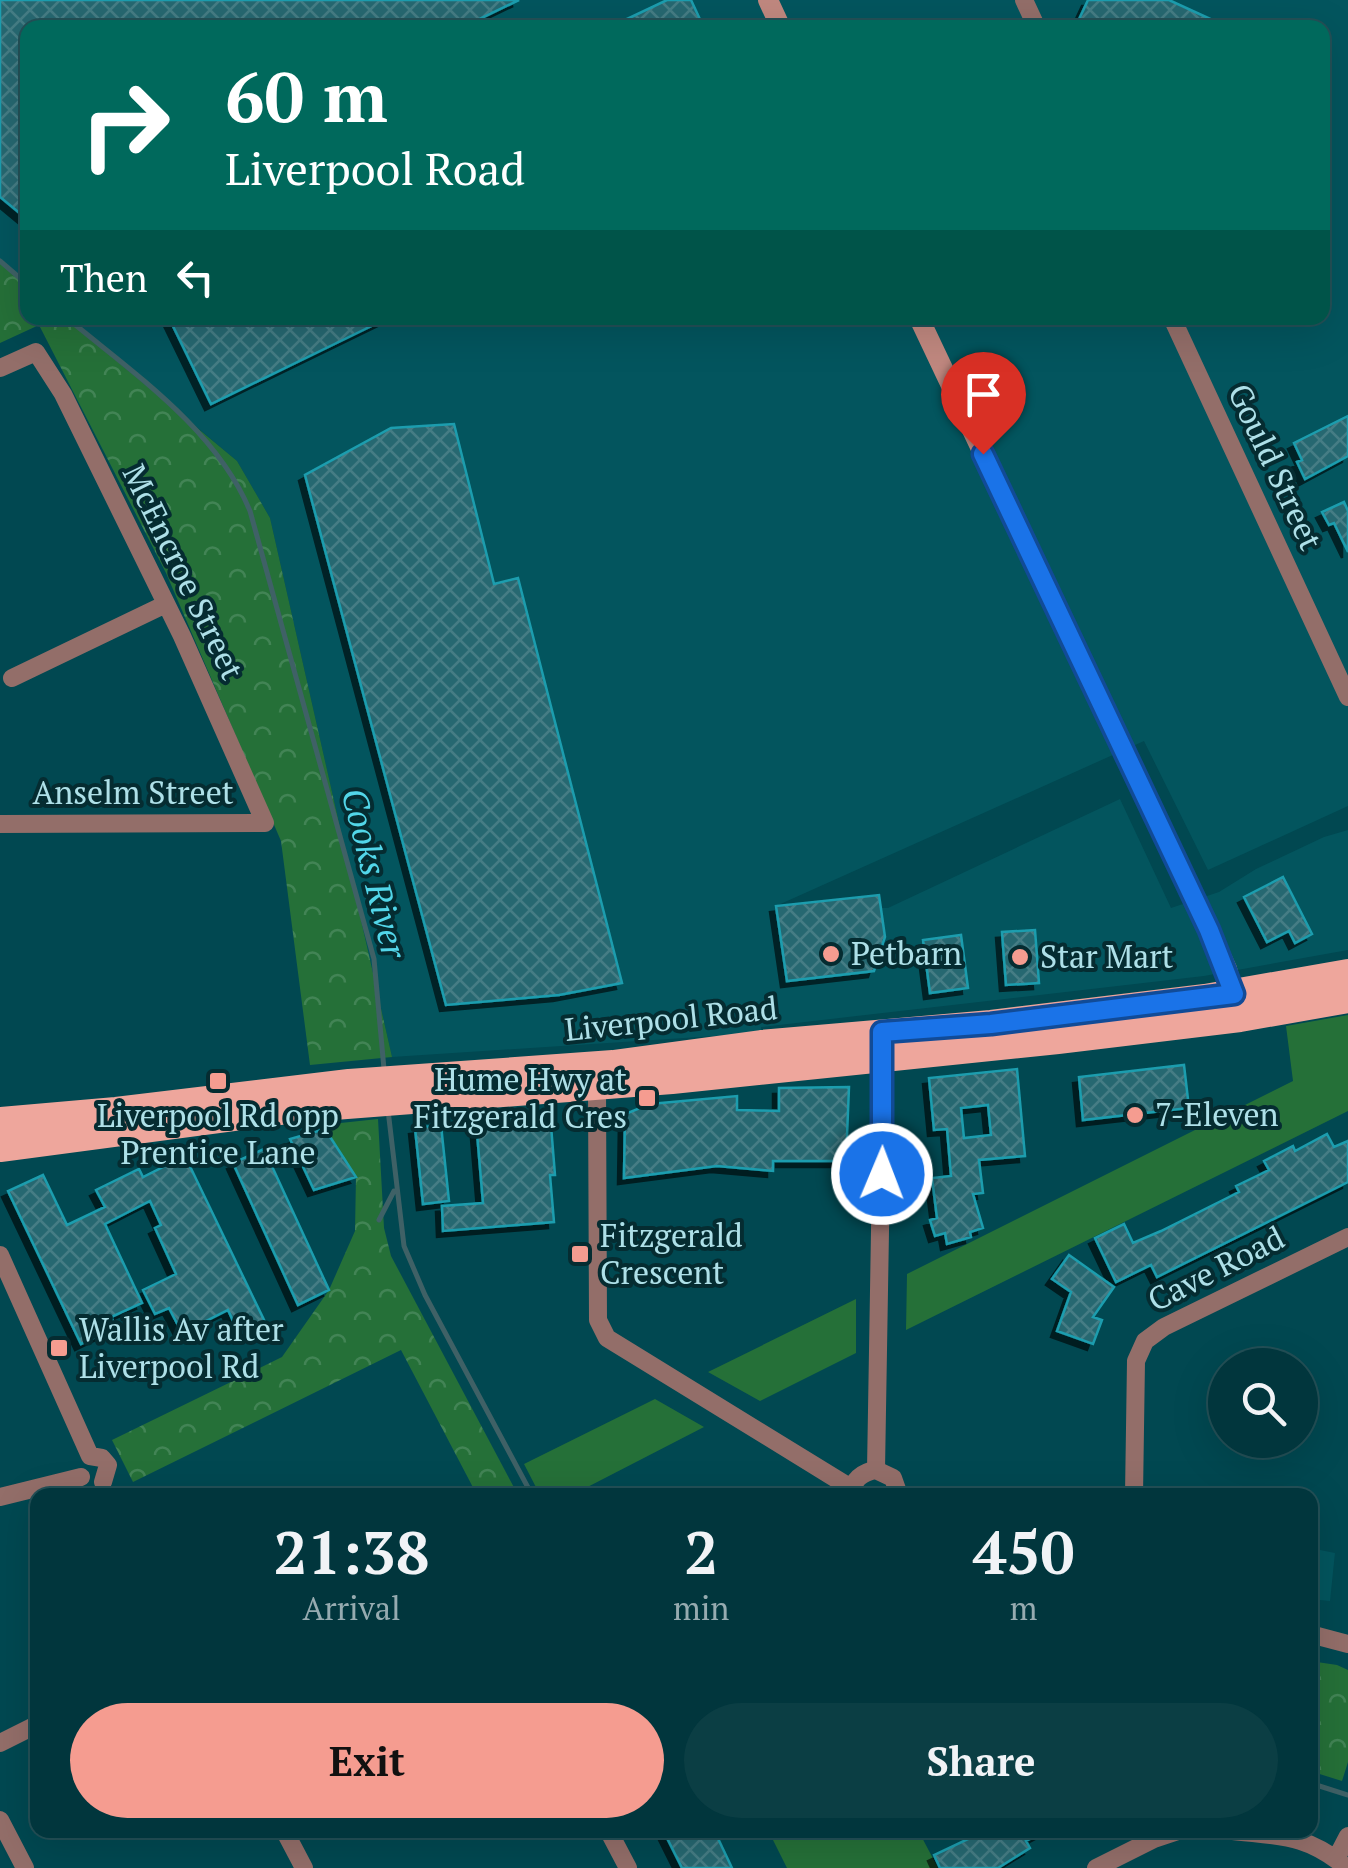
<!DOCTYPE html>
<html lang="en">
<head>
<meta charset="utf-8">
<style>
  :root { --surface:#01363d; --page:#0b3e44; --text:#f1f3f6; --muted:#96abb0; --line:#235057; --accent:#f59c90 }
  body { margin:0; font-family:"PT Serif",serif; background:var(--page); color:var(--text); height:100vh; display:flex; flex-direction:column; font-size:38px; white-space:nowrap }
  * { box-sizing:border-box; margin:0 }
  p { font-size:32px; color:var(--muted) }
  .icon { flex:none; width:55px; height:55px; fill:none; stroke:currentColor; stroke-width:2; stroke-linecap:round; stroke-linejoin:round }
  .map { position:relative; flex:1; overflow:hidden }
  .sheet { position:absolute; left:30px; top:1488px; width:1288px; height:350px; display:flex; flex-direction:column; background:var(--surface); border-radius:20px; box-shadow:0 10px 40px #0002,0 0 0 2px var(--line) }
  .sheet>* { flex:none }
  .top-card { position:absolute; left:20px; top:20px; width:1310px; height:305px; border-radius:20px; box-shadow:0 10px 40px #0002,0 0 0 2px var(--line); background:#00695c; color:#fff; overflow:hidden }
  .tools { position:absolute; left:1208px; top:1348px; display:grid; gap:20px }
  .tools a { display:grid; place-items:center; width:110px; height:110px; border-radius:50%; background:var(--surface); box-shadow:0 10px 40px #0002,0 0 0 2px var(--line); font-size:50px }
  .pin { position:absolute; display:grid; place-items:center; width:85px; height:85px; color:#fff; margin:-102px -42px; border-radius:50% 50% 50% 0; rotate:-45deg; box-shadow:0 0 10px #0007 }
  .pin .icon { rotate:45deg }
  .me { position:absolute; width:110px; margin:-55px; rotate:1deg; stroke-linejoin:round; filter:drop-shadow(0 0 8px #0008) }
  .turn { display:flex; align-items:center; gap:35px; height:210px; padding:0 40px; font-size:45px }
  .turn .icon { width:130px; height:130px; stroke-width:2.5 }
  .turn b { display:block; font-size:70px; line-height:85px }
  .then { display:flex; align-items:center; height:95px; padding:0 40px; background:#0003; gap:20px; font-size:38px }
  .eta { display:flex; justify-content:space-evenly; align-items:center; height:170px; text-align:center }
  .eta b { font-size:60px; font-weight:700; line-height:70px }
  .cta { display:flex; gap:20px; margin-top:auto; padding:20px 40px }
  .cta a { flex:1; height:115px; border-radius:60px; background:var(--accent); color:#111; font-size:40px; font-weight:700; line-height:115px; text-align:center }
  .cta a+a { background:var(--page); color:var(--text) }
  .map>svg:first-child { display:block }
  .built { fill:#03555e }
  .grass { fill:#257038 }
  .park { fill:url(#park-crowns) }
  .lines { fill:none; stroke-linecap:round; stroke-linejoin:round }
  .stream { stroke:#3f6166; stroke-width:5 }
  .building { fill:url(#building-cross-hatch); stroke:#1c9dae; stroke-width:2.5; fill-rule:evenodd; filter:url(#shadow) }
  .minor { stroke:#936e69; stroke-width:18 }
  .secondary { stroke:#c0887f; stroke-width:20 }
  .trunk { stroke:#eea69c; stroke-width:28 }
  .route-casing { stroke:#114b97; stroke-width:25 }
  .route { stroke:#1a73e8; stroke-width:18 }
  .poi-dot { fill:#f59c90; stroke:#052c31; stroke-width:4 }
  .labels { text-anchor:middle; stroke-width:8; stroke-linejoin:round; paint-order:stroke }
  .street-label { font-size:32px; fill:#aee0e8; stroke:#052c31 }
  .poi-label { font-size:32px; fill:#aee0e8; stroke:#052c31; text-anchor:start }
  .water-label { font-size:35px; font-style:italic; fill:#52d6e9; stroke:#052c31 }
</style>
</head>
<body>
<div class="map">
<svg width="1348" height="1868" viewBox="0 0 1348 1868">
  <defs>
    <pattern id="park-crowns" width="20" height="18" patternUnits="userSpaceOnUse" patternTransform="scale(2.5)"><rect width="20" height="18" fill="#257038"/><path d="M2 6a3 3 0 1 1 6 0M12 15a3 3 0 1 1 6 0" fill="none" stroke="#428455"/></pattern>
    <pattern id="building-cross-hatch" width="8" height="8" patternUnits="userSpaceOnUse" patternTransform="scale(2.5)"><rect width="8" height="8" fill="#286871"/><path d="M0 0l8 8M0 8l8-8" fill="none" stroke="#457d85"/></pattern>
    <filter id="shadow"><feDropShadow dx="-6" dy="6" stdDeviation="0" flood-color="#0009"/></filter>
  </defs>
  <rect width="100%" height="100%" fill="#014851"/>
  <path class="built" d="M 0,0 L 1348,0 L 1348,806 L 1208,870 L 1144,741 L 776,906 L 888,908 L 1120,799 L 1171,908 L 1219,892 L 1256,869 L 1324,837 L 1348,830 L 1348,950 L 1204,976 L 761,1027 L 761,1033 L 392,1057 L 270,518 L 237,461 L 67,318 L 1322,318 L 1322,28 L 28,28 L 27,284 L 0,261 Z
    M 1310,1548 L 1335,1553 L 1330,1601 L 1310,1599 Z"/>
  <path class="grass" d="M 1348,1015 L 1348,1111 L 906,1330 L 907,1274 L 1293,1081 L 1286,1026 Z
    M 856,1299 L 856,1353 L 760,1401 L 708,1372 Z
    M 655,1399 L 704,1427 L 572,1495 L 540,1495 L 524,1464 Z
    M 768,1830 L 918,1830 L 938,1868 L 787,1868 Z"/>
  <path class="park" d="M 0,263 L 27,286 L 28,318 L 65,318 L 237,461 L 270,518 L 392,1057 L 310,1065 L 281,841 L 166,573 L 39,325 L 0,343 Z
    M 378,1119 L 384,1228 L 391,1256 L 518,1495 L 477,1495 L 401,1350 L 133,1482 L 112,1440 L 282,1357 L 329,1290 L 355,1231 L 356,1177 L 322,1125 Z
    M 1310,1661 L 1337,1665 L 1348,1670 L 1348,1762 L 1342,1781 L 1310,1771 Z"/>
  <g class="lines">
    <path class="stream" d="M 0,261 L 28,285
      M 67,318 C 133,373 216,429 250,511 L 374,959 L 384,1069
      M 388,1110 L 404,1246 L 425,1295 L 532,1495
      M 379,1220 L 394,1191
      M 1310,1783 L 1348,1795"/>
  </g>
  <path class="building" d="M 0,0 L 519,0 L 461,28 L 28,28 L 28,220 L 0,197 Z
    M 667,0 L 691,0 L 704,28 L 608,28 Z
    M 1088,0 L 1169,0 L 1230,28 L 1075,28 Z
    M 169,318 L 388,318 L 211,404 Z
    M 1348,416 L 1348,456 L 1305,479 L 1297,462 L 1302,460 L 1294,443 Z
    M 454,424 L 494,584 L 518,578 L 622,983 L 559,995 L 446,1005 L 305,475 L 391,428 Z
    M 1344,502 L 1348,511 L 1348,552 L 1334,523 L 1329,525 L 1322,512 Z
    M 1283,877 L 1312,934 L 1295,943 L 1289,931 L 1267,942 L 1244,897 Z
    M 879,895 L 885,937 L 874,971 L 787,981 L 776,906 Z
    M 1035,930 L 1039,983 L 1006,985 L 1002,932 Z
    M 961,935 L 968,988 L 930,993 L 923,940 Z
    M 1184,1065 L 1189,1108 L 1083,1120 L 1079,1077 Z
    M 1017,1069 L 1025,1156 L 979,1160 L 983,1193 L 973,1194 L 983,1228 L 970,1232 L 971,1237 L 947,1244 L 945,1233 L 935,1236 L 930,1220 L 937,1218 L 932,1178 L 951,1176 L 947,1129 L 934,1130 L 929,1078 ZM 988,1105 L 991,1135 L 964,1138 L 961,1108 Z
    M 849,1087 L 846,1161 L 773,1161 L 773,1171 L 717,1166 L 624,1178 L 625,1114 L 650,1104 L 737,1096 L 737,1110 L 779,1111 L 779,1088 Z
    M 550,1113 L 555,1175 L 550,1175 L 554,1222 L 443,1231 L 442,1206 L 483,1203 L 476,1121 Z
    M 441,1125 L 449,1201 L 423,1204 L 415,1128 Z
    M 325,1129 L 356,1177 L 314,1190 L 290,1139 Z
    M 1327,1134 L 1334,1147 L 1348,1141 L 1348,1182 L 1157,1277 L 1151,1265 L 1116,1282 L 1095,1238 L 1124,1224 L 1133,1243 L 1161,1231 L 1239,1192 L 1236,1186 L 1269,1170 L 1264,1161 L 1293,1146 L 1295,1151 Z
    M 264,1149 L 329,1290 L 298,1305 L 233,1163 Z
    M 185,1156 L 265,1322 L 239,1334 L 228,1310 L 182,1333 L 169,1308 L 155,1314 L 143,1290 L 176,1274 L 155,1228 L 161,1225 L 150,1201 L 105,1224 L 142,1303 L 111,1317 L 116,1327 L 81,1344 L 8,1191 L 43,1175 L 67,1225 L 105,1207 L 96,1190 L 139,1169 L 143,1177 Z
    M 1069,1255 L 1114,1287 L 1093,1317 L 1102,1320 L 1093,1344 L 1057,1331 L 1071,1292 L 1052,1279 Z
    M 663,1830 L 714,1830 L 732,1868 L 682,1868 Z
    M 987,1830 L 1047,1830 L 1026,1841 L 1030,1848 L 998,1868 L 940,1868 L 934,1855 Z"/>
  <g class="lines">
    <path class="minor" d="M 1024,0 L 1037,28
      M 1172,318 L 1348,697
      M 0,368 L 36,352 L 63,394 L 182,636 L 265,823 L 0,824
      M 12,678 L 166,604
      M 597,1087 L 598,1320 L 607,1338 L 851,1488
      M 0,1255 L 90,1456
      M 90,1456 L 102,1458 L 108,1465 L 103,1482
      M 876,1470 L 883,1051
      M 851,1495 C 852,1480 862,1472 876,1470 L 893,1478 L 899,1495
      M 1134,1495 L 1136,1361 L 1145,1341 L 1164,1327 L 1348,1237
      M 0,1497 L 81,1477
      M 1310,1634 L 1348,1644
      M 0,1743 L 38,1724
      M 0,1820 L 25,1868
      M 284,1830 L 304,1868
      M 608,1830 L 628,1868
      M 1225,1830 C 1278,1837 1304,1832 1347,1868
      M 1336,1859 L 1348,1836
      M 1096,1868 L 1154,1839 L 1181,1830"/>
    <path class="secondary" d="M 768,0 L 781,28
      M 919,318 L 1209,930 L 1227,969 L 1237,1005"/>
    <path class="trunk" d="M 0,1121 L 116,1111 L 349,1083 L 613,1064 L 761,1044 L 991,1024 L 1205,998 L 1348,973
      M 0,1148 L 295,1109 L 672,1080 L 1058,1040 L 1240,1018 L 1348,999"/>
  </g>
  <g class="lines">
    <g class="route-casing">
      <path id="route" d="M 882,1174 L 882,1032 L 991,1024 L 1234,994 L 1209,930 L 983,454"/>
    </g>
    <use href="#route" class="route"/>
  </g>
  <g class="poi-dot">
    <circle cx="831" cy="954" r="10"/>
    <circle cx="1020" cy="957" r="10"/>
    <rect x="208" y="1071" width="20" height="20" rx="5"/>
    <rect x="637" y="1088" width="20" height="20" rx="5"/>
    <circle cx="1135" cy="1115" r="10"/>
    <rect x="570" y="1244" width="20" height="20" rx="5"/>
    <rect x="49" y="1338" width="20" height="20" rx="5"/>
  </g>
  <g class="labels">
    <g class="street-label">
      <text transform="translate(1275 467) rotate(65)" y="11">Gould Street</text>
      <text transform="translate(183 572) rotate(64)" y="11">McEncroe Street</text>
      <text x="133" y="804">Anselm Street</text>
      <text transform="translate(671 1019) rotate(-6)" y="11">Liverpool Road</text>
      <text transform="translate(1216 1269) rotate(-27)" y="11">Cave Road</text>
    </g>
    <g class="poi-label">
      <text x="851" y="965">Petbarn</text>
      <text x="1040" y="968">Star Mart</text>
      <text x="627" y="1091" text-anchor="end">Hume Hwy at<tspan x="627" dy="37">Fitzgerald Cres</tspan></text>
      <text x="1155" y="1126">7-Eleven</text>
      <text x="218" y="1127" text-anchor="middle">Liverpool Rd opp<tspan x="218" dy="37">Prentice Lane</tspan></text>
      <text x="600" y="1247">Fitzgerald<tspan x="600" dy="37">Crescent</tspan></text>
      <text x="79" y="1341">Wallis Av after<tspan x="79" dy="37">Liverpool Rd</tspan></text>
    </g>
    <g class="water-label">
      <text transform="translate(374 873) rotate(76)" y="12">Cooks River</text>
    </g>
  </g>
</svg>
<div class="tools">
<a><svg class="icon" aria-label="search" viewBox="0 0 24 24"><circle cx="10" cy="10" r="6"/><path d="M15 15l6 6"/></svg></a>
</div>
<div class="pin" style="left:983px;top:454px;background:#d93025"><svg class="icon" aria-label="arrive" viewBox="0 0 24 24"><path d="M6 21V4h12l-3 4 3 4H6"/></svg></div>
<svg class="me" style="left:882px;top:1174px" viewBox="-20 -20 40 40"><circle r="17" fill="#1a73e8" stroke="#fff" stroke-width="3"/><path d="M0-11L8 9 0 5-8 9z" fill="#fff"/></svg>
<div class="top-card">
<div class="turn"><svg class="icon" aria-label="right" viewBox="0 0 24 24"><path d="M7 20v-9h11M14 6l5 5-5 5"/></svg><div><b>60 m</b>Liverpool Road</div></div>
<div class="then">Then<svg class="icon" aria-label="left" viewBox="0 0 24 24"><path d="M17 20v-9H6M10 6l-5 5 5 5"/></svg></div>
</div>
<section class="sheet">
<div class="eta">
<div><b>21:38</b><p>Arrival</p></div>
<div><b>2</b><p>min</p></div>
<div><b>450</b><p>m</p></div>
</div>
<div class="cta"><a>Exit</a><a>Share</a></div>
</section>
</div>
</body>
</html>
